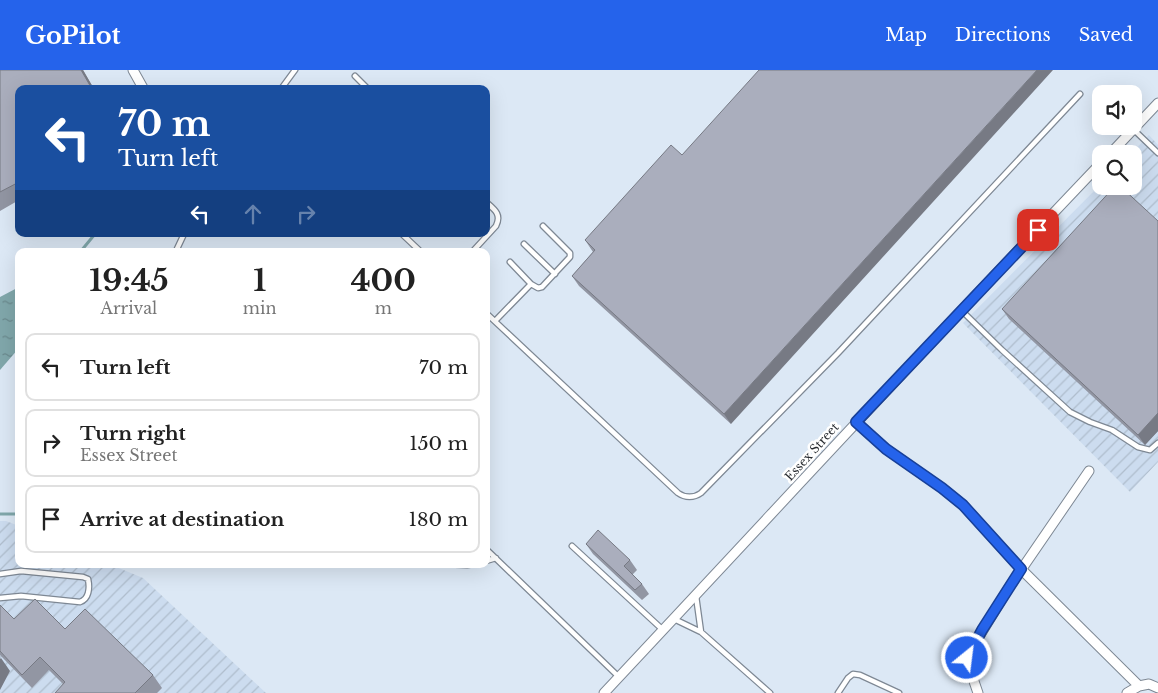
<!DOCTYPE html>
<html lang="en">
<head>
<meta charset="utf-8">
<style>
  :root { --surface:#fff; --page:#f6f6f6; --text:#222; --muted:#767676; --line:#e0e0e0; --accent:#2563eb }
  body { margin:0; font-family:"Libre Baskerville",serif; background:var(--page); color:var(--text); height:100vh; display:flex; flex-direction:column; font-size:19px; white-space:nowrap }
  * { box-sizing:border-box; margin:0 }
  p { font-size:16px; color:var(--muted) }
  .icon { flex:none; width:28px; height:28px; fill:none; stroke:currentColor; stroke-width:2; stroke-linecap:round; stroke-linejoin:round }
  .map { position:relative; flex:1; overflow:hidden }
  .drawer { position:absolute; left:15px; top:178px; width:475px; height:320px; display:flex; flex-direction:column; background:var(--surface); border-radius:10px; box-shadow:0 5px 20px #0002 }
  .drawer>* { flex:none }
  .guide { position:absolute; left:15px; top:15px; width:475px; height:152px; border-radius:10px; box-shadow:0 5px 20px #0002; background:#1a4fa0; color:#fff; overflow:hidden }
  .buttons { position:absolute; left:1092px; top:15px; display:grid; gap:10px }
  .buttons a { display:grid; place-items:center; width:50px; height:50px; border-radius:10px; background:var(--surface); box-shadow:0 5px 20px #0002; font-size:25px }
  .pin { position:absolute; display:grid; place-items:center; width:42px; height:42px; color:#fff; margin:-21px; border-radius:10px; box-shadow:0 2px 8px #0006 }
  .me { position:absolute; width:55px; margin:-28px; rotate:29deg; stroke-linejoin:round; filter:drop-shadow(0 0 4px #0008) }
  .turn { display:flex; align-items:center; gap:18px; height:105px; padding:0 20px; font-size:22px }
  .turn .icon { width:65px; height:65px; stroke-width:2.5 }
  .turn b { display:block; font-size:35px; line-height:42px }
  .lanes { display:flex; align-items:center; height:48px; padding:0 20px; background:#0003; justify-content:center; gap:25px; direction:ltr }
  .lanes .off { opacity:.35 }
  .eta { display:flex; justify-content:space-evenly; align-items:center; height:85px; text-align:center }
  .eta b { font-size:30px; font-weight:700; line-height:35px }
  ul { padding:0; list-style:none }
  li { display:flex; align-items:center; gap:15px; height:68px; margin:0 10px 8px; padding:0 10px; border:2px solid var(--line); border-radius:10px }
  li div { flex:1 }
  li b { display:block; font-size:19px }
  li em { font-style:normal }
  header { display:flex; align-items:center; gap:30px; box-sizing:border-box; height:70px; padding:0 25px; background:var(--accent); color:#fff }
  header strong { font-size:24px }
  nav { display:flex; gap:28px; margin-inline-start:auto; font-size:18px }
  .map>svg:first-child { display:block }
  .industrial { fill:url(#industrial-furrows) }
  .water { fill:url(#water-ripples) }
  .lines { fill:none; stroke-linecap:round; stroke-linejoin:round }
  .stream { stroke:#80a7ab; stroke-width:3 }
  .lane-casing { stroke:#7e8894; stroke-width:7 }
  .street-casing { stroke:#7e8894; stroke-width:11 }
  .lane { stroke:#fff; stroke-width:4.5 }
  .street { stroke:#fff; stroke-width:9 }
  .wall { fill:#9296a3 }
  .shaded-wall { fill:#777a84 }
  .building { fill:#aaaebd; stroke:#777a84 }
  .route-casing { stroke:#184099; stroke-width:12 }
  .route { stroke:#2563eb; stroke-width:9 }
  .labels { text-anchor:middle; stroke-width:5; stroke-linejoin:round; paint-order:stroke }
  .street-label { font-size:12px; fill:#282c31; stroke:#fff }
</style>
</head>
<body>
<header>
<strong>GoPilot</strong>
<nav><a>Map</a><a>Directions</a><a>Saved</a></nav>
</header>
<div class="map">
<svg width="1158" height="623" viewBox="0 0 1158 623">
  <defs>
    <pattern id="industrial-furrows" width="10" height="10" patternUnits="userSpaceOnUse" patternTransform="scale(1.25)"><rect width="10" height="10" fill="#ccdcef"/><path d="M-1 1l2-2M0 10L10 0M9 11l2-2" fill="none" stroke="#afbdcd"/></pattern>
    <pattern id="water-ripples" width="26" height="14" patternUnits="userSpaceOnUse" patternTransform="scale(1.25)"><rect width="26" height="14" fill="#80a7ab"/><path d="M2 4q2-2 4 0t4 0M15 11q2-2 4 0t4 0" fill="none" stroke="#69888c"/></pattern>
  </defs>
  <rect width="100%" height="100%" fill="#dce8f5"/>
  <path class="industrial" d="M 1149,65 L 1158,75 L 1158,392 L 1130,422 L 963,253 L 1101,114 L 1101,116 L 1134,116 L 1134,84 L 1131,84 Z
    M 0,451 L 6,451 L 19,456 L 19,494 L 109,494 L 143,508 L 266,623 L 0,623 Z"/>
  <path class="water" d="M 19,217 L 19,278 L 0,300 L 0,227 Z"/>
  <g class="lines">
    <path class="stream" d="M 81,181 L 95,164
      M 0,444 L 19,444"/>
    <g class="lane-casing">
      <path id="lane" d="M 355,6 L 368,19
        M 281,19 L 295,0
        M 1133,59 L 1158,83
        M 402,164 L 420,181
        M 524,174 L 555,204
        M 176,181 L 184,164
        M 473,181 L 496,156 C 502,144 494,139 486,132
        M 531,214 L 538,218 L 542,217 L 570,187 L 570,183 L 543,156
        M 961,240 L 1002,280 L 1070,342 L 1090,352 L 1112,360 L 1138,377 L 1150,380 L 1158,373
        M 486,243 L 678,423 C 685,428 694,428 701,423 L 838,283 L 1080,24
        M 495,251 L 531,214 L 510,192
        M 572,476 L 663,560
        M 486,479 L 619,607
        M 486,491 L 496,488
        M 443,494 L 467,495 L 474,494
        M 0,504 L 21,501 L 83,507 L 88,509 C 90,518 89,529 80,532 L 21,526 L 0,528
        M 696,526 L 701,562
        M 674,549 L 701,562 L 770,623
        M 838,623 L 848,608 L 853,604 L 860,605 L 899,623"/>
    </g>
    <g class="street-casing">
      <path id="street" d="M 133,0 L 143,18
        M 1110,84 L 1158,33
        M 856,352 L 886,379 L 942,418 L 963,435 L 1021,499 L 1139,616 L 1149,614 L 1158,618
        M 604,623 C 770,446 934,268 1101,93
        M 978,623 L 967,591 L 968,585 L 1008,519 L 1089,401
        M 1127,623 L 1139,616"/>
    </g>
    <use href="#lane" class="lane"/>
    <use href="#street" class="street"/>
  </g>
  <path class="wall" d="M 0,0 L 83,0 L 94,19 L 19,19 L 19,130 L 0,141 Z
    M 682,85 L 731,354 L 579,216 L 572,206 L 593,182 L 585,170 Z
    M 1158,151 L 1158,361 L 1145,375 L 1009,249 L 1002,239 Z
    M 586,474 L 630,490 L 637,500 L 632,505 L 642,514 L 649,524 L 642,530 L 593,484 Z
    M 0,535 L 14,549 L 65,559 L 153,605 L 162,618 L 157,623 L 55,623 L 63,614 L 49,600 L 32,618 L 0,585 Z"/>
  <path class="shaded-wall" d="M 81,0 L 83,0 L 94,19 L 92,19 Z
    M 1037,0 L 1053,0 L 731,354 L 724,344 Z
    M 1158,343 L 1158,361 L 1145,375 L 1138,365 Z
    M 1,588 L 10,601 L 0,620 L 0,589 Z"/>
  <path class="building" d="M 0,0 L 81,0 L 92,19 L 19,19 L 19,112 L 0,122 Z
    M 759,0 L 1037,0 L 724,344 L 572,206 L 595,180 L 585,170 L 671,75 L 682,85 Z
    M 1115,116 L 1120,116 L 1158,151 L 1158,343 L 1138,365 L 1002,239 Z
    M 598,460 L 630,490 L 624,496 L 642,514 L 635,520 L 586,474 Z
    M 35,529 L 65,559 L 85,539 L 153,605 L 135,623 L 55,623 L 65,612 L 40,587 L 22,605 L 0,581 L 0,535 L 14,549 Z"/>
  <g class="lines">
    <g class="route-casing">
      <path id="route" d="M 967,588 L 982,560 L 1021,499 L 963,435 L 942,418 L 886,379 L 856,352 L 1038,160"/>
    </g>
    <use href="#route" class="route"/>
  </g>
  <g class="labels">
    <g class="street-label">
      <text transform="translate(812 382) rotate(-48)" y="4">Essex Street</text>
    </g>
  </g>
</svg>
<div class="buttons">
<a><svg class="icon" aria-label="sound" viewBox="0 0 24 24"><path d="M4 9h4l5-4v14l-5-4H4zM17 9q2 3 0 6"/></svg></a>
<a><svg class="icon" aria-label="search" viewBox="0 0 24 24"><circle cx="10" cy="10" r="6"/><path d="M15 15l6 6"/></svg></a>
</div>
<div class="pin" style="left:1038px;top:160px;background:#d93025"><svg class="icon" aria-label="arrive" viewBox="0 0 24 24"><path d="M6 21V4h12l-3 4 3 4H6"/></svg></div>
<svg class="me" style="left:967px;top:588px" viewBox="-20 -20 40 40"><circle r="17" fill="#2563eb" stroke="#fff" stroke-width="3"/><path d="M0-11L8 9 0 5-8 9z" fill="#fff"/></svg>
<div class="guide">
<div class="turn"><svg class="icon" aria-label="left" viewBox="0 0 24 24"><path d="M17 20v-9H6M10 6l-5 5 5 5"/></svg><div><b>70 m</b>Turn left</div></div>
<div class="lanes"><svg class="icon" aria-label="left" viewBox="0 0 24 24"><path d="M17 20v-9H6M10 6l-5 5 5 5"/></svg><svg class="icon off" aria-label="ahead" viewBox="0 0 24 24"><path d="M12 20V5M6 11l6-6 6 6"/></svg><svg class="icon off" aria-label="right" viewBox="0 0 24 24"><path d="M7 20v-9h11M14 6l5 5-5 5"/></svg></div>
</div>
<section class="drawer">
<div class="eta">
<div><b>19:45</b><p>Arrival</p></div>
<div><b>1</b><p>min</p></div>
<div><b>400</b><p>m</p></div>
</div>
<ul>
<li><svg class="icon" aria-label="left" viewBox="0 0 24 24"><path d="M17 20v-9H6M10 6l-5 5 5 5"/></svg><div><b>Turn left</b></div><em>70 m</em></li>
<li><svg class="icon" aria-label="right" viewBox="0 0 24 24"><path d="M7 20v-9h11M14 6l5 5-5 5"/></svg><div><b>Turn right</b><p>Essex Street</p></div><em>150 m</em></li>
<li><svg class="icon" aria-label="arrive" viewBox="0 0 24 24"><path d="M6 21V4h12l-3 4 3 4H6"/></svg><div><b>Arrive at destination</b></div><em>180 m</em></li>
</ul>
</section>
</div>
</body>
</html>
